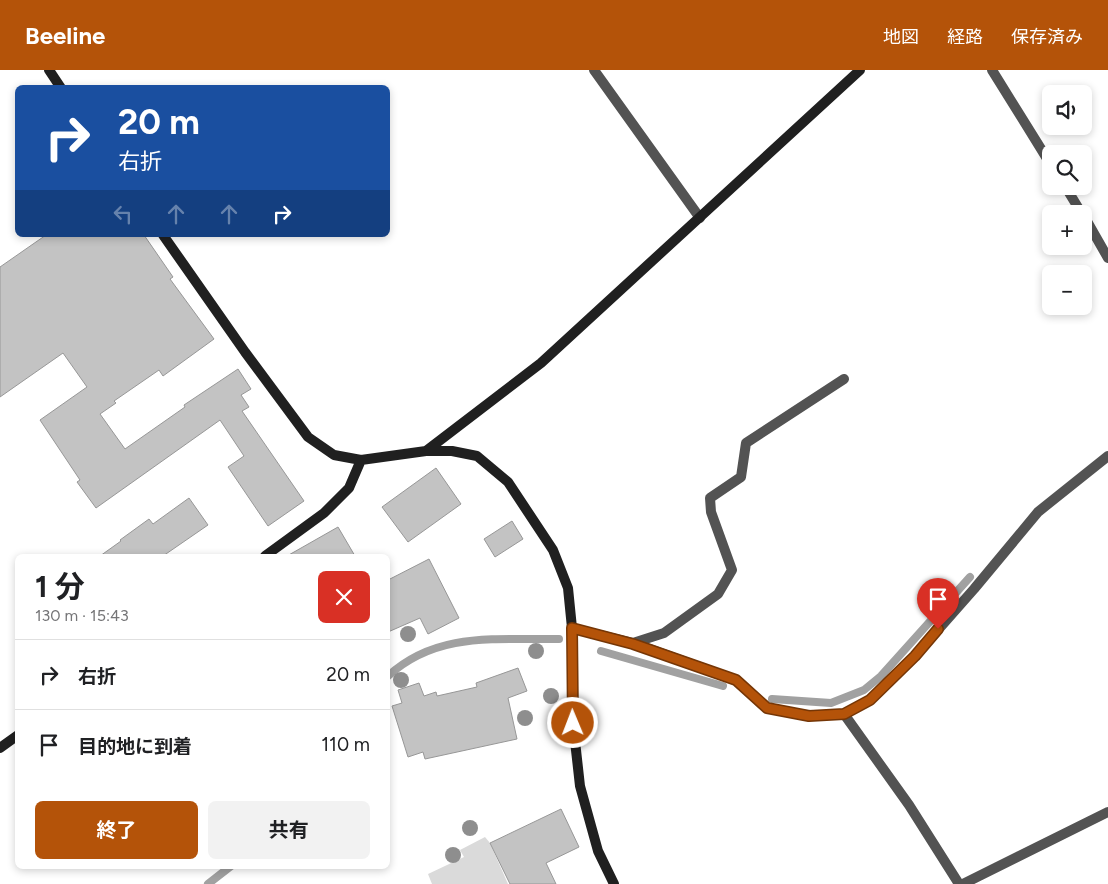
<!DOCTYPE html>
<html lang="ja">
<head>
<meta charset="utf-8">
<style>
  :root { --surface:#fff; --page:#f2f2f2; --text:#202124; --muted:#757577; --line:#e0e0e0; --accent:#b45309 }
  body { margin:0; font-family:Figtree,"Noto Sans JP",sans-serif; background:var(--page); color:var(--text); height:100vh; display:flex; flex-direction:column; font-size:19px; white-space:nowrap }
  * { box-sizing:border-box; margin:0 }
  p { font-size:16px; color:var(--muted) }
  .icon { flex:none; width:28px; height:28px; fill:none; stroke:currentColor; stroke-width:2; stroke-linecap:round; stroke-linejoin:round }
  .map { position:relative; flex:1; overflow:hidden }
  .drawer { position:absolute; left:15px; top:484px; width:375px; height:315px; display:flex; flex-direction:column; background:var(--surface); border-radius:8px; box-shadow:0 2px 8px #0003 }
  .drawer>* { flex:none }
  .guide { position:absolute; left:15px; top:15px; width:375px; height:152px; border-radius:8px; box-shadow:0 2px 8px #0003; background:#1a4fa0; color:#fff; overflow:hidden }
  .tools { position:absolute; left:1042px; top:15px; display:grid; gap:10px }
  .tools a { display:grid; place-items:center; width:50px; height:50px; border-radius:8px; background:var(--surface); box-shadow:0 2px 8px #0003; font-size:25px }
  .pin { position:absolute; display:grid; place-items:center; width:42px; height:42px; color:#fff; margin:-51px -21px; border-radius:50% 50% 50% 0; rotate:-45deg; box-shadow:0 0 5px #0007 }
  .pin .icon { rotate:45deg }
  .me { position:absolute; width:55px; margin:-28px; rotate:359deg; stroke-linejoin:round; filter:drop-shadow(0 0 4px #0008) }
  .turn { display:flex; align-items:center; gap:18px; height:105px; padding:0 20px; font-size:22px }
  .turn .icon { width:65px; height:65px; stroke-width:2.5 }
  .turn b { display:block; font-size:35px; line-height:42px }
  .lanes { display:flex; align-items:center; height:48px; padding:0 20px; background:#0003; justify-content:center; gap:25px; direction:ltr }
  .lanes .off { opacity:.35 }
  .round { display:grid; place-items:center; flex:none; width:52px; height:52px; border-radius:8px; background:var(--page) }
  .headline { display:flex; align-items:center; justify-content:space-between; height:85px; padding:0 20px }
  h1 { font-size:30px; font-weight:700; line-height:38px }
  .cta { display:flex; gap:10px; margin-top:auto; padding:10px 20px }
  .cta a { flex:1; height:58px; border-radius:8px; background:var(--accent); color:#fff; font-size:20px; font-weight:700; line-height:58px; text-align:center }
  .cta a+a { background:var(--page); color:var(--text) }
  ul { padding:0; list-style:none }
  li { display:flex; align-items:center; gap:15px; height:70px; padding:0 20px; border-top:1px solid var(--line) }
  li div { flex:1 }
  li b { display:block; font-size:19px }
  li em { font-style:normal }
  header { display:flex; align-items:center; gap:30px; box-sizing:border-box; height:70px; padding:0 25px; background:var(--accent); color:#fff }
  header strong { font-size:24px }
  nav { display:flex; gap:28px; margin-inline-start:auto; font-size:18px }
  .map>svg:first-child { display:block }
  .green { fill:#dadada }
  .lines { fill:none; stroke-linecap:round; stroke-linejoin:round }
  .stream { stroke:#a1a1a1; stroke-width:8 }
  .building { fill:#c3c3c3; stroke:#979797 }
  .lane { stroke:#535353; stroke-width:10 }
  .street { stroke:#535353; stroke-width:10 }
  .secondary { stroke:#202020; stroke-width:10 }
  .tree { fill:#8e8e8e }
  .route-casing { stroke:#753606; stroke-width:12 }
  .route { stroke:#b45309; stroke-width:9 }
</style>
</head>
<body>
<header>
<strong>Beeline</strong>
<nav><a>地図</a><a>経路</a><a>保存済み</a></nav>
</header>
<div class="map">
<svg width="1108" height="814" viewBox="0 0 1108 814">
  <rect width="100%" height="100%" fill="#fff"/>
  <path class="green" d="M 485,767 L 490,773 L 508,814 L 432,814 L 428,804 L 464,787 L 460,780 Z"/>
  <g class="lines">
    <path class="stream" d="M 601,581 L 723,616
      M 388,606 C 437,561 497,570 559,569
      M 772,629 L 831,633 L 864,620 L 881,606 L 970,507
      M 208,814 L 231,796"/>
  </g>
  <path class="building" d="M 46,165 L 144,165 L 173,207 L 170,209 L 214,269 L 163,306 L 159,300 L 114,331 L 116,333 L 100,344 L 125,379 L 185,337 L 184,335 L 238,299 L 251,319 L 241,325 L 249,337 L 242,341 L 304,431 L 268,456 L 228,397 L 244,386 L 220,350 L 96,438 L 77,412 L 80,410 L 40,350 L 87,317 L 63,283 L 0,327 L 0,197 Z
    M 436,398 L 461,434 L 408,472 L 382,437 Z
    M 189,428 L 208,455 L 163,486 L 100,486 L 121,471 L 120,470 L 149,449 L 153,454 Z
    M 512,451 L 523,469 L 495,487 L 484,469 Z
    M 338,457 L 355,486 L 287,486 Z
    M 429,489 L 459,548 L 428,564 L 420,548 L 388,562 L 388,510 Z
    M 518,598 L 527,621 L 508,628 L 517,669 L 425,689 L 423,682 L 408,687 L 392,636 L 402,633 L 398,620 L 419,613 L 424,626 L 436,622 L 437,626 L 477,617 L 476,613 Z
    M 561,739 L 579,777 L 546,793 L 556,814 L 510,814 L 490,773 Z"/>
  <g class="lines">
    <path class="lane" d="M 572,558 L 633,573 L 736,610 L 767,638
      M 633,573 L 664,563 L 718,524 L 732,500 L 711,442 L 710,428 L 741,407 L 746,373 L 844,309
      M 844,644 L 909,735 L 959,814"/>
    <path class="street" d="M 594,0 L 700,148
      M 992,0 L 1051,95
      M 1065,116 L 1082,144
      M 1084,146 L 1108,188
      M 767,638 L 809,646 L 844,644 L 870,630 L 915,586 L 974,519 L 1038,442 L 1108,386
      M 963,814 L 1108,742"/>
    <path class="secondary" d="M 49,0 L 61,18
      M 163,165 L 245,282 L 308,367 L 334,385 L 361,390 L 426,381 L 452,381 L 477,386 L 508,412 L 553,480 L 568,518 L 572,558 L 573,653 L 580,716 L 598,781 L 614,814
      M 426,381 L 541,293 L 860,0
      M 265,486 L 324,443 L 349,418 L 361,390
      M 0,678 L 18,665"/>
  </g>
  <g class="tree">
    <circle cx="408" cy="564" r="8"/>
    <circle cx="536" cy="581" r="8"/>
    <circle cx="401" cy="610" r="8"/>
    <circle cx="551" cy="626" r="8"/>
    <circle cx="525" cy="648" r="8"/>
    <circle cx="470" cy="758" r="8"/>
    <circle cx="453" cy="785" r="8"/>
  </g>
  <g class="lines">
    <g class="route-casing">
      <path id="route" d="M 573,653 L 572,558 L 633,574 L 736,610 L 767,638 L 809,646 L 844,644 L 870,630 L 915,586 L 938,559"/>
    </g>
    <use href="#route" class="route"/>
  </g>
</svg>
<div class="tools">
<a><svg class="icon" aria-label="sound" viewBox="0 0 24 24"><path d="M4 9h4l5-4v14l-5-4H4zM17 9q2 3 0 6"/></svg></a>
<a><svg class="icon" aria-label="search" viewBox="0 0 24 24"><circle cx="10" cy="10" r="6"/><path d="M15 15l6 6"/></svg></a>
<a>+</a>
<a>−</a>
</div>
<div class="pin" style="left:938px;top:559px;background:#d93025"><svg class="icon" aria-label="arrive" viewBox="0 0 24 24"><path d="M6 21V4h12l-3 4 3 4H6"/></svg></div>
<svg class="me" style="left:573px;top:653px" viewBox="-20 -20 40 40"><circle r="17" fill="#b45309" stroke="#fff" stroke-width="3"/><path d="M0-11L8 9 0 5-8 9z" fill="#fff"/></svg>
<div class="guide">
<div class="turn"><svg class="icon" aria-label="right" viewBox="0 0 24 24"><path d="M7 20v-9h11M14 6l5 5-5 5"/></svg><div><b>20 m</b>右折</div></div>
<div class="lanes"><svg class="icon off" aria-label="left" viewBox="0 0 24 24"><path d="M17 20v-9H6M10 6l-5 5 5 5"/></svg><svg class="icon off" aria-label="ahead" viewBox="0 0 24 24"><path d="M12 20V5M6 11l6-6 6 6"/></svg><svg class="icon off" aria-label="ahead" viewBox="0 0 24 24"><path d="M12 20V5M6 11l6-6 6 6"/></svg><svg class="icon" aria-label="right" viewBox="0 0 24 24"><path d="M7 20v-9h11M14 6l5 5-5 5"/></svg></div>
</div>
<section class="drawer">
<div class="headline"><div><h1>1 分</h1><p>130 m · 15:43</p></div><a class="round" style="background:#d93025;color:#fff"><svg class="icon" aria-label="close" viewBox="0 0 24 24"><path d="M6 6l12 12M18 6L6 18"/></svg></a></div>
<ul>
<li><svg class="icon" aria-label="right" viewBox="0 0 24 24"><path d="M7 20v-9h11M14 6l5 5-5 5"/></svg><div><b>右折</b></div><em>20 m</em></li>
<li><svg class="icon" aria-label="arrive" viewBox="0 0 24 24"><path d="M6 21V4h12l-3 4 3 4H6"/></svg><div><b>目的地に到着</b></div><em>110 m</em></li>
</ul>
<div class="cta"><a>終了</a><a>共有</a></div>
</section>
</div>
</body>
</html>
